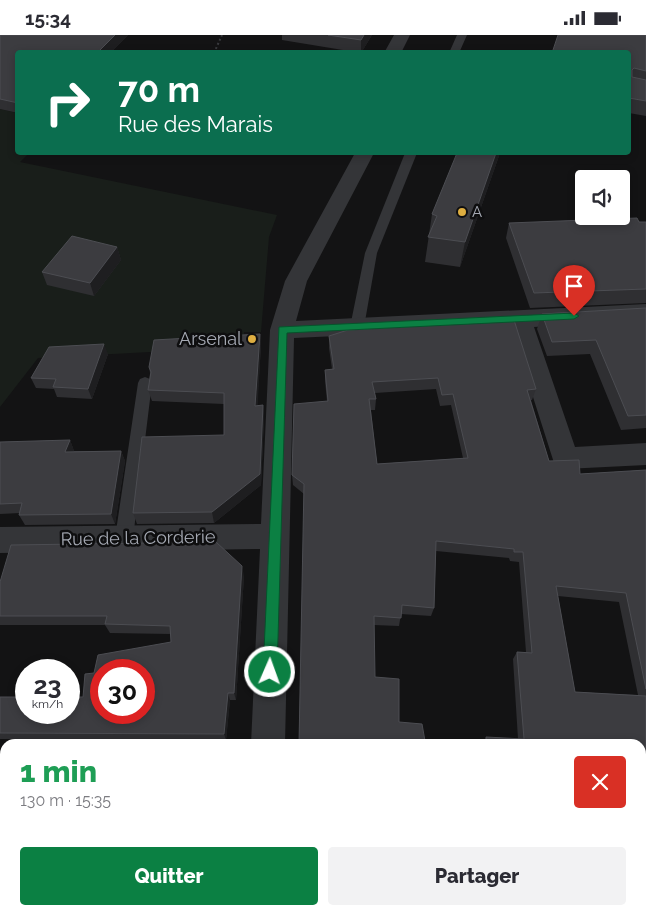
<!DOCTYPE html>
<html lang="fr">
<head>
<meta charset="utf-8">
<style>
  :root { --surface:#fff; --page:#f2f2f3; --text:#2b2b33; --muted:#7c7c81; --accent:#0b8043 }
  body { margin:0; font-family:Raleway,sans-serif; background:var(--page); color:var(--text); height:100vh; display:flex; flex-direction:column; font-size:19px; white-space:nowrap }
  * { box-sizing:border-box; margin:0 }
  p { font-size:16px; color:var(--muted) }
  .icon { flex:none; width:28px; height:28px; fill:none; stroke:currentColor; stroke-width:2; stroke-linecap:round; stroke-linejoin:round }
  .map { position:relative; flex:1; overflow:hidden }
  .sheet { position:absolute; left:0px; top:704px; width:646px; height:176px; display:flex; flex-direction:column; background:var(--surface); border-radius:15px 15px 0 0; box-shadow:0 2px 8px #0003 }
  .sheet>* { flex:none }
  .guide { position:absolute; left:15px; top:15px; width:616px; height:105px; border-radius:5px; box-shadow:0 2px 8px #0003; background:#0b6e4f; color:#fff; overflow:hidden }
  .tools { position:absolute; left:575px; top:135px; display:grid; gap:10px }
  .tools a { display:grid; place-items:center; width:55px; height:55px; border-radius:5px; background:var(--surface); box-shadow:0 2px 8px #0003; font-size:25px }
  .speed { position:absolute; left:15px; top:624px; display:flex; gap:10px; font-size:25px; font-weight:700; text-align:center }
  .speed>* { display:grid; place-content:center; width:65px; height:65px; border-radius:50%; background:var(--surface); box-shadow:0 2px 8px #0003; line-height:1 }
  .speed small { font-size:12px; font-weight:400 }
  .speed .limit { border:8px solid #d22; background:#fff; color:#111 }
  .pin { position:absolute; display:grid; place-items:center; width:42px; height:42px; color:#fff; margin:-51px -21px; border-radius:50% 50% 50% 0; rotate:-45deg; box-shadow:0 0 5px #0007 }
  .pin .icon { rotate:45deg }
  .me { position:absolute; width:55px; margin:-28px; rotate:2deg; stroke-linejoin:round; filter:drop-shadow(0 0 4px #0008) }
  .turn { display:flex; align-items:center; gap:18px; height:105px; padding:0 20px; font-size:22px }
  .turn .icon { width:65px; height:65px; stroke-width:2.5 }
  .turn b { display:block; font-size:35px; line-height:42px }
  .round { display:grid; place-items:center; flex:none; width:52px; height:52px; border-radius:5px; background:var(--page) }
  .headline { display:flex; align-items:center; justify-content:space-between; height:85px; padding:0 20px }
  h1 { font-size:30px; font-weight:800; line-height:38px; color:#1e9e55 }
  .primary-button { display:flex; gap:10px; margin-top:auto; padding:10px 20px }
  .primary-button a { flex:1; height:58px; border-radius:5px; background:var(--accent); color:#fff; font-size:20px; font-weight:800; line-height:58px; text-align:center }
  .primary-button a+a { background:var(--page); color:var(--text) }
  .status { display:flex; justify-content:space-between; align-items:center; height:35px; padding:0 25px; background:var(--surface); direction:ltr }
  .status svg { height:14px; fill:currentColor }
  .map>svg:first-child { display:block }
  .green { fill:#191e1a }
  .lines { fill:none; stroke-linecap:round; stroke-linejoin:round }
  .path { stroke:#3a3b3f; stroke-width:2; stroke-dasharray:2 2.5; stroke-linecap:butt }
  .lane { fill:#343538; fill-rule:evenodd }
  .street { fill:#343538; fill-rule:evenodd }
  .wall { fill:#2f2f32; fill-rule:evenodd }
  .shaded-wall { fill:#1e1e20 }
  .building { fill:#3c3c40; stroke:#4c4d52; fill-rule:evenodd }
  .route { fill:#0b8043; stroke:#07532c }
  .poi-dot { fill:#deae41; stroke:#0e0e0f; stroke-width:2 }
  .labels { text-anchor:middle; stroke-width:5; stroke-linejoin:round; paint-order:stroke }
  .far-poi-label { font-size:15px; fill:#a5a9b3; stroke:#0e0e0f; text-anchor:start }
  .poi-label { font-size:18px; fill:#a5a9b3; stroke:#0e0e0f; text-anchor:end }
  .street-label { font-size:18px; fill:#a5a9b3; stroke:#0e0e0f }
</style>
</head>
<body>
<div class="status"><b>15:34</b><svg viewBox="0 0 49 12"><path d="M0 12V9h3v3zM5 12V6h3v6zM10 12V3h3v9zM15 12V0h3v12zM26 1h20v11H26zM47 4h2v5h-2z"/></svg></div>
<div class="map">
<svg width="646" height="879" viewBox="0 0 646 879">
  <rect width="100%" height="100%" fill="#131314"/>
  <path class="green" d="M 0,74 L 17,78 L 18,118 L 29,118 L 20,127 L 277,180 L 269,202 L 261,297 L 244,297 L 243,312 L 38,323 L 0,372 Z"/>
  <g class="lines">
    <path class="path" d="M 214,18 L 222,0"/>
    <path class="lane" d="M 457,0 L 467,0 L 459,18 L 449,18 Z
      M 405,118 L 417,118 L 377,218 L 364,292 L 357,297 L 350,292 L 365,218 Z
      M 145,342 L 150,344 L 152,348 L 133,503 L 130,508 L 124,510 L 118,508 L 115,503 L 138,348 L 140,344 Z"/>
    <path class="street" d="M 394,0 L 410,0 L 401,18 L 384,18 Z
      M 355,118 L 374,118 L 307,246 L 296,286 L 646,269 L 646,285 L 534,292 L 575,412 L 646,408 L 646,430 L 565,434 L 555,431 L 511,293 L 294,303 L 285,709 L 251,709 L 260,514 L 0,518 L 0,492 L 261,489 L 270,295 L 285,246 Z
      M 641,803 L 646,803 L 646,841 L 641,841 Z
      M 243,875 L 281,875 L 281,879 L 243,879 Z"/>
  </g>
  <path class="wall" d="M 0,0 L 128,0 L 110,18 L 18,18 L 18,78 L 0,74 Z
    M 282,0 L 372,0 L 361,18 L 282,5 Z
    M 646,0 L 646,81 L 629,78 L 629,18 Z
    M 500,118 L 460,232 L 425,227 L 432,179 Z
    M 646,187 L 646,268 L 530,273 L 506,203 L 509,188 Z
    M 117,212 L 121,225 L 94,261 L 47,250 L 42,237 Z
    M 646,273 L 646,393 L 621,395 L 590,319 L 547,321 L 537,294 L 542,279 Z
    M 260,299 L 261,311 L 257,370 L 263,370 L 264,382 L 261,450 L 214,488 L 137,489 L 133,478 L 224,400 L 224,369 L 152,366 L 148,355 L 150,338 L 149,332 Z
    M 329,301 L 536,354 L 532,365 L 531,365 L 549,426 L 580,439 L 646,435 L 646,792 L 641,792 L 641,709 L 482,709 L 486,702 L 518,704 L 513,624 L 517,617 L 526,617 L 519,527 L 510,526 L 509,523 L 436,516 L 434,573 L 431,581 L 401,579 L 399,591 L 374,590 L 299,709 L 304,459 L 293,450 L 292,440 L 327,366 L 325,346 L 325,335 L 332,334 L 329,313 ZM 436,354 L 440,371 L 451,370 L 463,423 L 377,429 L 371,375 L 375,375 L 376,364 L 375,358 ZM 558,561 L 619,567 L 638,660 L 575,657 Z
    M 108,319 L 92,364 L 57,362 L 54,354 L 36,353 L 31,343 Z
    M 70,405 L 74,416 L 121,416 L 125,426 L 115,489 L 25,490 L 19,480 L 20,478 L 0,479 L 0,407 Z
    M 244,541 L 236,665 L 230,665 L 226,705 L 0,704 L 0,662 L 83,662 L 94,638 L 171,607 L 171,599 L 110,598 L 105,590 L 0,590 L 0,547 Z"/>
  <path class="shaded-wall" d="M 115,0 L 128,0 L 110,18 L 97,18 Z
    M 364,0 L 372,0 L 361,18 L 361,5 Z
    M 496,118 L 500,118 L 460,232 L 465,207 Z
    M 117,212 L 121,225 L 94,261 L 90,248 Z
    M 260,299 L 261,311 L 257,382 L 255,371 Z
    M 104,309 L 108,319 L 92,364 L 88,354 Z
    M 263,370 L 264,382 L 261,450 L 214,488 L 212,477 Z
    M 70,405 L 74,416 L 70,427 L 65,417 Z
    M 121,416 L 125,426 L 115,489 L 111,479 Z
    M 242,531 L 244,541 L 236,665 L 234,658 Z
    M 228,658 L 230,665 L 226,705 L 224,699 Z"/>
  <path class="building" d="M 0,0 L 115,0 L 97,18 L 18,18 L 18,68 L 0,64 Z
    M 328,0 L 364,0 L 361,5 Z
    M 558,0 L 646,0 L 646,36 L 634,33 L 632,35 L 632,42 L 646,45 L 646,66 L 629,63 L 629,18 L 552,18 Z
    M 457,118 L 496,118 L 465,207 L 428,202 L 437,181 L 432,179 Z
    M 637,183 L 639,187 L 646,187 L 646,254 L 534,258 L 509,188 Z
    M 72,201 L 117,212 L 90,248 L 42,237 Z
    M 646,273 L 646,380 L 628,381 L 596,305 L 552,307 L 542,279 Z
    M 514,285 L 536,354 L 527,355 L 549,426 L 579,425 L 580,439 L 646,435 L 646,654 L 626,558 L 556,551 L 575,657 L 646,661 L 646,787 L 641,787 L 641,709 L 487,709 L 486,702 L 524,704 L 517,617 L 532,618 L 523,517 L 514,517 L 514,514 L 436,506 L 434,573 L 402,570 L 401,583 L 374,581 L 375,642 L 399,644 L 399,687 L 422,689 L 425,706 L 472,709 L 299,709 L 304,449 L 292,440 L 294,369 L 328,366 L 325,335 L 334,334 L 329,301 L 348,295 ZM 438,343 L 442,360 L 453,359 L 468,423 L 377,429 L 369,364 L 376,364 L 372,347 Z
    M 260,299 L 255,371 L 263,370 L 260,439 L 212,477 L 133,478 L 142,402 L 224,400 L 224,358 L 148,355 L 151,337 L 149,332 L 154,305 Z
    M 104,309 L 88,354 L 53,352 L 56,344 L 31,343 L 49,312 Z
    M 70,405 L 65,417 L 121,416 L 111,479 L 19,480 L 22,468 L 0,469 L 0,407 Z
    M 216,507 L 242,531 L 234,658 L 228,658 L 224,699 L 0,698 L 0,662 L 26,662 L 26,678 L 69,678 L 69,662 L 83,662 L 85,639 L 94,638 L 98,620 L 171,607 L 170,591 L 105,589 L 107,581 L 0,581 L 0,547 L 11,510 ZM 101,635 L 144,635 L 144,678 L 101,678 Z
    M 641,855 L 646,855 L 646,879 L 295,879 L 295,875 L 641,875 Z"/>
  <path class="route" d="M 574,278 L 579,281 L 574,284 L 287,298 L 277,637 L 275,642 L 270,644 L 265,642 L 263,637 L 279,292 Z"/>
  <g class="poi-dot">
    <circle cx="462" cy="177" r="5"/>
    <circle cx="252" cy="304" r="5"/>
  </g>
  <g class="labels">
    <g class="far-poi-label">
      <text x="472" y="182">A</text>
    </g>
    <g class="poi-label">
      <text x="242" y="310">Arsenal</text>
    </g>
    <g class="street-label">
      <text transform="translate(138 503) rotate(-1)" y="6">Rue de la Corderie</text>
    </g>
  </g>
</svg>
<div class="tools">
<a><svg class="icon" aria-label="sound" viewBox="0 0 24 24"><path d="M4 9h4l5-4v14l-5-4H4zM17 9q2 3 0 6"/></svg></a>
</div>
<div class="speed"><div>23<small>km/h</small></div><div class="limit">30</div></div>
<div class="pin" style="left:574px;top:281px;background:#d93025"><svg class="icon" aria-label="arrive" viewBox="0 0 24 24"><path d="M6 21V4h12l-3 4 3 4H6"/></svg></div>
<svg class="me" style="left:270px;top:637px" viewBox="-20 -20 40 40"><circle r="17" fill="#0b8043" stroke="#fff" stroke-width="3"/><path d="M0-11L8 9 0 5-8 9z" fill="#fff"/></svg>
<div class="guide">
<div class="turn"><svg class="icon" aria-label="right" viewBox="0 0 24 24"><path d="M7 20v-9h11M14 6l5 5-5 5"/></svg><div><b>70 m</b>Rue des Marais</div></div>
</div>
<section class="sheet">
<div class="headline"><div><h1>1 min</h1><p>130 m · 15:35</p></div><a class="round" style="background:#d93025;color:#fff"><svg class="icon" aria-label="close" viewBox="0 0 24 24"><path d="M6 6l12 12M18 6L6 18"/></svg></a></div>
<div class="primary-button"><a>Quitter</a><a>Partager</a></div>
</section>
</div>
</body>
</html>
